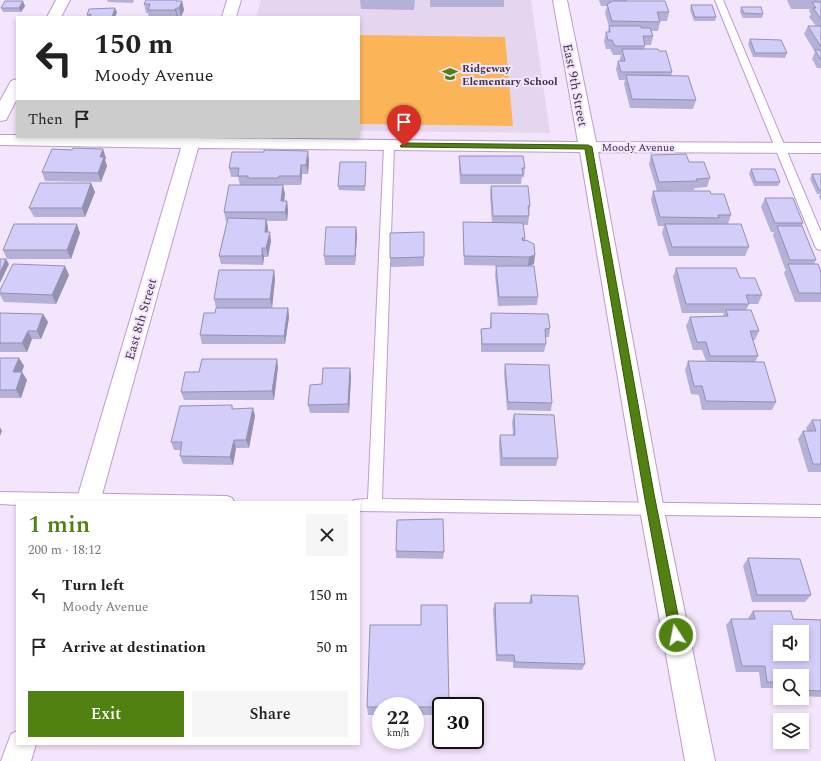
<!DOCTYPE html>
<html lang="en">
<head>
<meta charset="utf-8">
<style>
  :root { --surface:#fff; --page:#f6f6f6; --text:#222; --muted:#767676; --accent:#518110 }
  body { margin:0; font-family:Spectral,serif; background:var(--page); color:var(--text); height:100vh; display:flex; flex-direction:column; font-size:15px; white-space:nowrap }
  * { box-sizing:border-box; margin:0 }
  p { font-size:13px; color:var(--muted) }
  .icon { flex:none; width:22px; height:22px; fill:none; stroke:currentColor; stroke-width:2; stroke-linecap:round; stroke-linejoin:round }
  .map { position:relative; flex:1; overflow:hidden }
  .sheet { position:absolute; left:16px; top:501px; width:344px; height:244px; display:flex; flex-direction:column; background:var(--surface); border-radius:0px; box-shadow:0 2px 6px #0003 }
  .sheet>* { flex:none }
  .guide { position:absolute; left:16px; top:16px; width:344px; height:122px; border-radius:0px; box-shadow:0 2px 6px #0003; background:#fff; color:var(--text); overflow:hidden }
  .controls { position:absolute; left:773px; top:625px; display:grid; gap:8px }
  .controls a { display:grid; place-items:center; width:36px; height:36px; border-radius:0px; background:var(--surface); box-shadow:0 2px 6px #0003; font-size:20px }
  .speed { position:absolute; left:372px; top:697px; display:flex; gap:8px; font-size:20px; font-weight:700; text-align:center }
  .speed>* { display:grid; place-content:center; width:52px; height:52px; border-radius:50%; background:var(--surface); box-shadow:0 2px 6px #0003; line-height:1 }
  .speed small { font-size:10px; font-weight:400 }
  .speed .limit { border:2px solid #111; border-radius:6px; background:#fff; color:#111 }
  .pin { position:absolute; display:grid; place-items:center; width:34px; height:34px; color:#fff; margin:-41px -17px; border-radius:50% 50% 50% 0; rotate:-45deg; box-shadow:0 0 4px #0007 }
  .pin .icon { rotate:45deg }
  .me { position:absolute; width:44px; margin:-22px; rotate:349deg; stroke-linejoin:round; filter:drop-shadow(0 0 3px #0008) }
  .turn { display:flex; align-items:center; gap:14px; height:84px; padding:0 12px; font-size:18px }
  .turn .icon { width:52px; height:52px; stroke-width:2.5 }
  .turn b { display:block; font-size:28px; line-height:34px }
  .then { display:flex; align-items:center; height:38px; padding:0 12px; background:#0003; gap:8px; font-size:15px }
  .round { display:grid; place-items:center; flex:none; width:42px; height:42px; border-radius:0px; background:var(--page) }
  .head { display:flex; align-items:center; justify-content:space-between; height:68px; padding:0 12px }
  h1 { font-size:24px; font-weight:600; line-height:30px; color:var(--accent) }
  .primary-button { display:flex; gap:8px; margin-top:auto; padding:8px 12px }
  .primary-button a { flex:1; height:46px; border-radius:0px; background:var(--accent); color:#fff; font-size:16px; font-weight:600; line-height:46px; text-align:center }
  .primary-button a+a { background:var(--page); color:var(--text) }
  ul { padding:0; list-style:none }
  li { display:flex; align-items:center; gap:12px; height:52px; padding:0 12px }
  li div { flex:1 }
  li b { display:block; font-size:15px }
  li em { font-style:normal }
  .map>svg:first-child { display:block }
  .built { fill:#e5d6ef }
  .green { fill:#fbb457 }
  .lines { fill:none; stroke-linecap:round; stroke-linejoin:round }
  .lane-casing { stroke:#bc9bd2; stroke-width:2 }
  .street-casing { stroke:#bc9bd2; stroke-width:2 }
  .lane { fill:#fff; fill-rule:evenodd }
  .street { fill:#fff; fill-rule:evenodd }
  .wall { fill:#b5b0d7 }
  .shaded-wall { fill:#9490af }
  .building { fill:#d3cdfa; stroke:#9490af; fill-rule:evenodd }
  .route { fill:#518110; stroke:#35540a }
  .labels { text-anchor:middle; stroke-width:4; stroke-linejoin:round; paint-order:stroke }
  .far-poi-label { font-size:11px; font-weight:bold; fill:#403349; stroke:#f3e5fc; text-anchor:start }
  .far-street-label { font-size:11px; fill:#403349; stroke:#f3e5fc }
  .street-label { font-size:13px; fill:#403349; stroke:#f3e5fc }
</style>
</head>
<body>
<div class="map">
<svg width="821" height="761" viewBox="0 0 821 761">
  <rect width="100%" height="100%" fill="#f3e5fc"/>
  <path class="built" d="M 261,0 L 531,0 L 550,133 L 359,131 L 359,17 L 256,17 Z"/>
  <path class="green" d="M 359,35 L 505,37 L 513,126 L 359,124 Z"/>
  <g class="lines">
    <g class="lane-casing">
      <path id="lane" d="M 715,0 L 723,0 L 821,232 L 821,250 L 817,249 L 815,246 Z
        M 389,143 L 394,146 L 382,499 L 821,505 L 821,517 L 359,511 L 359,502 L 353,502 L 354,500 L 368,499 L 384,146 Z
        M 0,492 L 227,496 L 232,498 L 234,502 L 17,502 L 17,505 L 0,504 Z"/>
    </g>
    <g class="street-casing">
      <path id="street" d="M 56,0 L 70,0 L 61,17 L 47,17 Z
        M 227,0 L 241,0 L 236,17 L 222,17 Z
        M 553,0 L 567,0 L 596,142 L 821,143 L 821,153 L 598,152 L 664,510 L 715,761 L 685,761 L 640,510 L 580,152 L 198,148 L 100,502 L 76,502 L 181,148 L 0,145 L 0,135 L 17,135 L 17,137 C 204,137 390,141 578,142 Z
        M 17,79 L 17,99 L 6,120 L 0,121 L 0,101 L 11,81 Z
        M 17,731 L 17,744 L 36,744 L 31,761 L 1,761 L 11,734 Z"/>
    </g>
    <use href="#lane" class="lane"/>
    <use href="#street" class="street"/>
  </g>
  <path class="wall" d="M 107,0 L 134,0 L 133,3 L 108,2 Z
    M 146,0 L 177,0 L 177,1 L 182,1 L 184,10 L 181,17 L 149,17 L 148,13 L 146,13 L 144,4 Z
    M 360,0 L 415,0 L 414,10 L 361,9 Z
    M 430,0 L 504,0 L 504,7 L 430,7 Z
    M 599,0 L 627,0 L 627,1 L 669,12 L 667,21 L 660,21 L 660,22 L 658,31 L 651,31 L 653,36 L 651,45 L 645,45 L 644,49 L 672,72 L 671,76 L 696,100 L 693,109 L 630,108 L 624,84 L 625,80 L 619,80 L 616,69 L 618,61 L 620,61 L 620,58 L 621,55 L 613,55 L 610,49 L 606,49 L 604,41 L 606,32 L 608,32 L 609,27 L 605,13 L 607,6 L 601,6 Z
    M 787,0 L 821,0 L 821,68 L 817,68 L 812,59 L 815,52 L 804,34 L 808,26 L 816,26 L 809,17 L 811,14 L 809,11 L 810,9 L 791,9 Z
    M 691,5 L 716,17 L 715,21 L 694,21 L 690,10 Z
    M 25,6 L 21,12 L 3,12 L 1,8 Z
    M 741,7 L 763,14 L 762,18 L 743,18 L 740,12 Z
    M 117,12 L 115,17 L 88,17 L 87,15 Z
    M 750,39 L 787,53 L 785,58 L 753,57 L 748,44 Z
    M 651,155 L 689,162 L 710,178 L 707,187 L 695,188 L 694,190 L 657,191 L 649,164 Z
    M 459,156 L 525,168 L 524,177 L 522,177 L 521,184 L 460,184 L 459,165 Z
    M 106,158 L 105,160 L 107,166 L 101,182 L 45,181 L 42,172 Z
    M 309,160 L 308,174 L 302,174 L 301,185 L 280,185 L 285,194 L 284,201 L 287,201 L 288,210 L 287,221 L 267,221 L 268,228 L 268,232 L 271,241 L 268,257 L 264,257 L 263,265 L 221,264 L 219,256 L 227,221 L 226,221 L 224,212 L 240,185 L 238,177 L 231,177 L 229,168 Z
    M 366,162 L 365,191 L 339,190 L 338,186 Z
    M 751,169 L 780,182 L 778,186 L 754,186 L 749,174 Z
    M 812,174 L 821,174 L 821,201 L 819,197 L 820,194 L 817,194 L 810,179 Z
    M 91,183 L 95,192 L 85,217 L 34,217 L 29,208 Z
    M 491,186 L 530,206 L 528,225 L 523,225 L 525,238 L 525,241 L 534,264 L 529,266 L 538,297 L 537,305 L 498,306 L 495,275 L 496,266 L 514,266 L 464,265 L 463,231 L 463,222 L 492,223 L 490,195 Z
    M 653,191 L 711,194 L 731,215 L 728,224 L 749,247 L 745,256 L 669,256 L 662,233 L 664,226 L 658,226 L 651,200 Z
    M 765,198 L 803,223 L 802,226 L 816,260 L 814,264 L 821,272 L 821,302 L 795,302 L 784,273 L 786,269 L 785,269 L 773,235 L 774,232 L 771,232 L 761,207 Z
    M 356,227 L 357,236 L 355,265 L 325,265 L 324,256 Z
    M 80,233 L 71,259 L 7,259 L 3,250 Z
    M 390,233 L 424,257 L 424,266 L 391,267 Z
    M 676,268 L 740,278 L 762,295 L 758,304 L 749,304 L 746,310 L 759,331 L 755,340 L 753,340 L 758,356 L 755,362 L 776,402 L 772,410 L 702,410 L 699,395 L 691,394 L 685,370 L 688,361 L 706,361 L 702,350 L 693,350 L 686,326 L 690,317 L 723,317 L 724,313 L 682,313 L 673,277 Z
    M 274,270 L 275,279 L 272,308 L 288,308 L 289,317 L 285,344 L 202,344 L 200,335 L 215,313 L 216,308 L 214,299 Z
    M 69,275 L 56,304 L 4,302 L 0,295 L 0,290 Z
    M 0,313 L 43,314 L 48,322 L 41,339 L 32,339 L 27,352 L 0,352 Z
    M 491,313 L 550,328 L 549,337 L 545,337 L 546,344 L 544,352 L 481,352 L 481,329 L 490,328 L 490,322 Z
    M 0,358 L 19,358 L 24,366 L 22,372 L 27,380 L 21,398 L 0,398 Z
    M 505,364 L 552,403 L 551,411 L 507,410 L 504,373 Z
    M 278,367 L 274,400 L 184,400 L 181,392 L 199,372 Z
    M 350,368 L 351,377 L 349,413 L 310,413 L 308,405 L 322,384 Z
    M 232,405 L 233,409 L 255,416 L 249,448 L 236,448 L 233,465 L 183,464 L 180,456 L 181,450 L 174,450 L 171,442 Z
    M 514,414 L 558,458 L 556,466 L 500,466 L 499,443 L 500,435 L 513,435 L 512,422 Z
    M 812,420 L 821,420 L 821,472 L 808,472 L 798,439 L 803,431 L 807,431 L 806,428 Z
    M 396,551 L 444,552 L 443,559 L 396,558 Z
    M 748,558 L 811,595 L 805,602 L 752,602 L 743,566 Z
    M 531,595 L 585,664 L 582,670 L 513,668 L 513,662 L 496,661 L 493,609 L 495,603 L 529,603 Z
    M 421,605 L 441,706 L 441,715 L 415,715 L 415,706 L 381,706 L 381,715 L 368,715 L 367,707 L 421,625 Z
    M 753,611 L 793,619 L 821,620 L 821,697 L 802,696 L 802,676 L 780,676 L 780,688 L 761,688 L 759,672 L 736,672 L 726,625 L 731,619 L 748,619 L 748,618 Z"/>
  <path class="shaded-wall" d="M 23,1 L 25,6 L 21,12 L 19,8 Z
    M 182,1 L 184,10 L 181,17 L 179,8 Z
    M 115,8 L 117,12 L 115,17 L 112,17 Z
    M 176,8 L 178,17 L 177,17 L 175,10 Z
    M 103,149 L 106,158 L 105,160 L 107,166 L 101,182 L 98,173 L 100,157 Z
    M 308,151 L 309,160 L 308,174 L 306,165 Z
    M 301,165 L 302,174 L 301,185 L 300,176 Z
    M 91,183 L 95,192 L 85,217 L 82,208 Z
    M 283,185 L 285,194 L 283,210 L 281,201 Z
    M 287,201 L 288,210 L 287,221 L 285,212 Z
    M 266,219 L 268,228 L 267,241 L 265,232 Z
    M 77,224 L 80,233 L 71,259 L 67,250 Z
    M 356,227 L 357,236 L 355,265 L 355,256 Z
    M 270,232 L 271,241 L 268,257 L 266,248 Z
    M 262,248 L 264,257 L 263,265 L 262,256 Z
    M 535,255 L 534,264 L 528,266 L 529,257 Z
    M 6,259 L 9,264 L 0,283 L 0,273 Z
    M 65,266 L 69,275 L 56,304 L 52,295 Z
    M 274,270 L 275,279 L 272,308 L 270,299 Z
    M 288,308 L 289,317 L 285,344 L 284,336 Z
    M 43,314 L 48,322 L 41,339 L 37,331 Z
    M 28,331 L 32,339 L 27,352 L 22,343 Z
    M 19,358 L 24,366 L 18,380 L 13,372 Z
    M 277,359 L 278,367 L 274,400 L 272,391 Z
    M 350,368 L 351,377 L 349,413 L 348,404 Z
    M 22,372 L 27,380 L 21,398 L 16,390 Z
    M 253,408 L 255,416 L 249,448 L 246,440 Z
    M 0,427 L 2,431 L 0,436 Z
    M 234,440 L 236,448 L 233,465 L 230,457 Z"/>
  <path class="building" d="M 146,0 L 176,0 L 176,1 L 182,1 L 179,8 L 176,8 L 175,10 L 148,10 L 150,4 L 144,4 Z
    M 5,1 L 23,1 L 19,8 L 1,8 Z
    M 613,1 L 665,1 L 669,12 L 657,12 L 660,22 L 612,21 L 607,4 Z
    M 812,2 L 821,2 L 821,19 L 813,8 L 816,8 Z
    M 691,5 L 712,5 L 716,17 L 695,17 Z
    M 741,7 L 761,7 L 763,14 L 744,13 Z
    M 115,8 L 112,17 L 90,17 L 91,14 L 87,15 L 89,9 Z
    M 609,26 L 641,26 L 641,28 L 650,28 L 653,36 L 643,36 L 645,46 L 615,46 L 612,40 L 608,40 L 606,32 L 610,32 Z
    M 808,26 L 821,26 L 821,47 Z
    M 750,39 L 781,40 L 787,53 L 755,53 Z
    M 622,49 L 658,49 L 659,51 L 666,51 L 672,72 L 621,72 L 618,61 L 625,61 Z
    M 815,50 L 821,50 L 821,59 L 820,59 Z
    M 626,75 L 688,76 L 696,100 L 632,99 Z
    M 73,148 L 103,149 L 100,157 L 104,157 L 98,173 L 42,172 L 52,149 L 72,150 Z
    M 264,150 L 308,151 L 306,165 L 301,165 L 300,176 L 279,176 L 278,178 L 248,178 L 248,176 L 238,176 L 239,168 L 229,168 L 232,152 L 264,152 Z
    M 686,154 L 689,162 L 704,162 L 710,178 L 696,179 L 697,181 L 659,182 L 651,155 Z
    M 459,156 L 523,156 L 525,168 L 522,168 L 523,175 L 461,175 Z
    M 340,162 L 366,162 L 365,186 L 338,186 Z
    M 751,169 L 775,169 L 780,182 L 756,182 Z
    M 812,174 L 821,174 L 821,190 L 819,190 Z
    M 40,183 L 91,183 L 82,208 L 29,208 Z
    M 229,185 L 283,185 L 281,201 L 287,201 L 285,212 L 224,212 Z
    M 491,186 L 528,186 L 530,206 L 528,206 L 529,216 L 493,216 Z
    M 653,191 L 710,191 L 711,194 L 724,194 L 731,215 L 718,215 L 719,218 L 660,217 Z
    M 765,198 L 793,198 L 803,223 L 775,223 Z
    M 228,218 L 266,219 L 265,232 L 270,232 L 266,248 L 262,248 L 262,256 L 219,256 Z
    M 463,222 L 523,223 L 525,238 L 522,238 L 523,241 L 526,240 L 534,244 L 535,255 L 529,257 L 464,256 Z
    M 14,224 L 77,224 L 67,250 L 3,250 Z
    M 665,224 L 741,224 L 749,247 L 672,247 Z
    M 777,226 L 802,226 L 816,260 L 790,260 Z
    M 326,227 L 356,227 L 355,256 L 324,256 Z
    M 424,232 L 424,257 L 390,258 L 390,233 Z
    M 0,259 L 6,259 L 0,273 Z
    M 13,264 L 65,266 L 52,295 L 0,293 L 0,290 Z
    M 788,264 L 818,264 L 821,272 L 821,293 L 799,293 Z
    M 496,266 L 534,266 L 538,297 L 499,297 Z
    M 676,268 L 736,268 L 740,278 L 755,278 L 762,295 L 746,295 L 749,304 L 686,304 Z
    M 219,270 L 274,270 L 270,299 L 214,299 Z
    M 216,308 L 288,308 L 284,336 L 200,335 L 204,313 L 215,313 Z
    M 726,310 L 751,310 L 759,331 L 750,331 L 758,356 L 710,356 L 706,342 L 697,342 L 690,317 L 728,316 Z
    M 0,313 L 43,314 L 37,331 L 28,331 L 22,343 L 0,343 Z
    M 491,313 L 548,314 L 550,328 L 545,329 L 546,344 L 482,344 L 481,329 L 491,328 Z
    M 0,358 L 19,358 L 13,372 L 22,372 L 16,390 L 0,390 Z
    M 202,359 L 277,359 L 272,391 L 181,392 L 185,372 L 199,372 Z
    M 688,361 L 764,362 L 776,402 L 706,401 L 702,386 L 694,386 Z
    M 505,364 L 549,365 L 552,403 L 508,402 Z
    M 323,368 L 350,368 L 348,404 L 308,405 L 310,385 L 322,384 Z
    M 232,405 L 232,409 L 253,408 L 246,440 L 234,440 L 230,457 L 180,456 L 182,442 L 171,442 L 180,406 Z
    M 514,414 L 554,415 L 558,458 L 502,458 L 500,435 L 515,435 Z
    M 812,420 L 821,420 L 821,464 L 813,464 L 803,431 L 816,431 Z
    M 443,519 L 444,552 L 396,551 L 397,520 Z
    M 748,558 L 800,559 L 811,595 L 757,595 Z
    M 531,595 L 578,596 L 585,664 L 515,662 L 514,655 L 497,655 L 495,603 L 532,603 Z
    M 421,605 L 447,605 L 449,706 L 441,706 L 441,707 L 415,707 L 415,706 L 381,706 L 381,707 L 367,707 L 370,625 L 421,625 Z
    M 753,611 L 791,611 L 793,619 L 821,620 L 821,691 L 802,690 L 802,676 L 780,676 L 780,682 L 767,682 L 765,666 L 742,666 L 731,619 L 755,619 ZM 780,632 L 802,632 L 802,654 L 780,654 Z"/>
  <path class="route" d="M 404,143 L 588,145 L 592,147 L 654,494 L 682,635 L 680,639 L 676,641 L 672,639 L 670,635 L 644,494 L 585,149 L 401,147 L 400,146 Z"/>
  <defs>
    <g id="school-bare" transform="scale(1.2)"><path d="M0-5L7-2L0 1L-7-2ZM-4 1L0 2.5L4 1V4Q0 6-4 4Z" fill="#518110" stroke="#f3e5fc" stroke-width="2.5" paint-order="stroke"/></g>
  </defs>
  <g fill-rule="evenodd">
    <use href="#school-bare" x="450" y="74"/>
  </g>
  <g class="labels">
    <g class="far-poi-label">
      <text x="462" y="72">Ridgeway<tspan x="462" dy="13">Elementary School</tspan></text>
    </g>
    <g class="far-street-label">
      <text x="638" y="151">Moody Avenue</text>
    </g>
    <g class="street-label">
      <text transform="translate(576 85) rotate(79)" y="5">East 9th Street</text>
      <text transform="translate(140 319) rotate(-74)" y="5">East 8th Street</text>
    </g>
  </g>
</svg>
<div class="controls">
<a><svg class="icon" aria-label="sound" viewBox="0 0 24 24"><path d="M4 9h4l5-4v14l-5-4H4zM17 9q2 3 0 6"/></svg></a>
<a><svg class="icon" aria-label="search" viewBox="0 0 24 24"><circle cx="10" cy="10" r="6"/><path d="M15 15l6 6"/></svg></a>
<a><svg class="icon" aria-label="layers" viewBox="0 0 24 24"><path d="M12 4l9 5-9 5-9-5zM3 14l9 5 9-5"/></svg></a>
</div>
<div class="speed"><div>22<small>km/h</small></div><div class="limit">30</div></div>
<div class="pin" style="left:404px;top:146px;background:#d93025"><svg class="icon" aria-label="arrive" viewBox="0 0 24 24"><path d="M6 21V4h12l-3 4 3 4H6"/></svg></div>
<svg class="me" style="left:676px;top:635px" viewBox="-20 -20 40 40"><circle r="17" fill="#518110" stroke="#fff" stroke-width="3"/><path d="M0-11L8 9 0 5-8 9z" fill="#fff"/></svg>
<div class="guide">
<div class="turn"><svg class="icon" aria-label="left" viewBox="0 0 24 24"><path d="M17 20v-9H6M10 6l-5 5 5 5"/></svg><div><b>150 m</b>Moody Avenue</div></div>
<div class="then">Then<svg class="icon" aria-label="arrive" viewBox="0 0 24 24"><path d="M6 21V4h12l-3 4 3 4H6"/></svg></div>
</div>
<section class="sheet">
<div class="head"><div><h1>1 min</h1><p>200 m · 18:12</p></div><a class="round"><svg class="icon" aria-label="close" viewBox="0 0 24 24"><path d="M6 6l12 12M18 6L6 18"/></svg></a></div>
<ul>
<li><svg class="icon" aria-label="left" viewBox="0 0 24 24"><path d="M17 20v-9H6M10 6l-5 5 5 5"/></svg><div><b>Turn left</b><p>Moody Avenue</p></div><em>150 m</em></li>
<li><svg class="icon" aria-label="arrive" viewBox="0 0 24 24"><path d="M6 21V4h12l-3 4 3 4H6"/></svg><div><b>Arrive at destination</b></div><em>50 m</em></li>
</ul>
<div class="primary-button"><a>Exit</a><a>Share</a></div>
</section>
</div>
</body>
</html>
